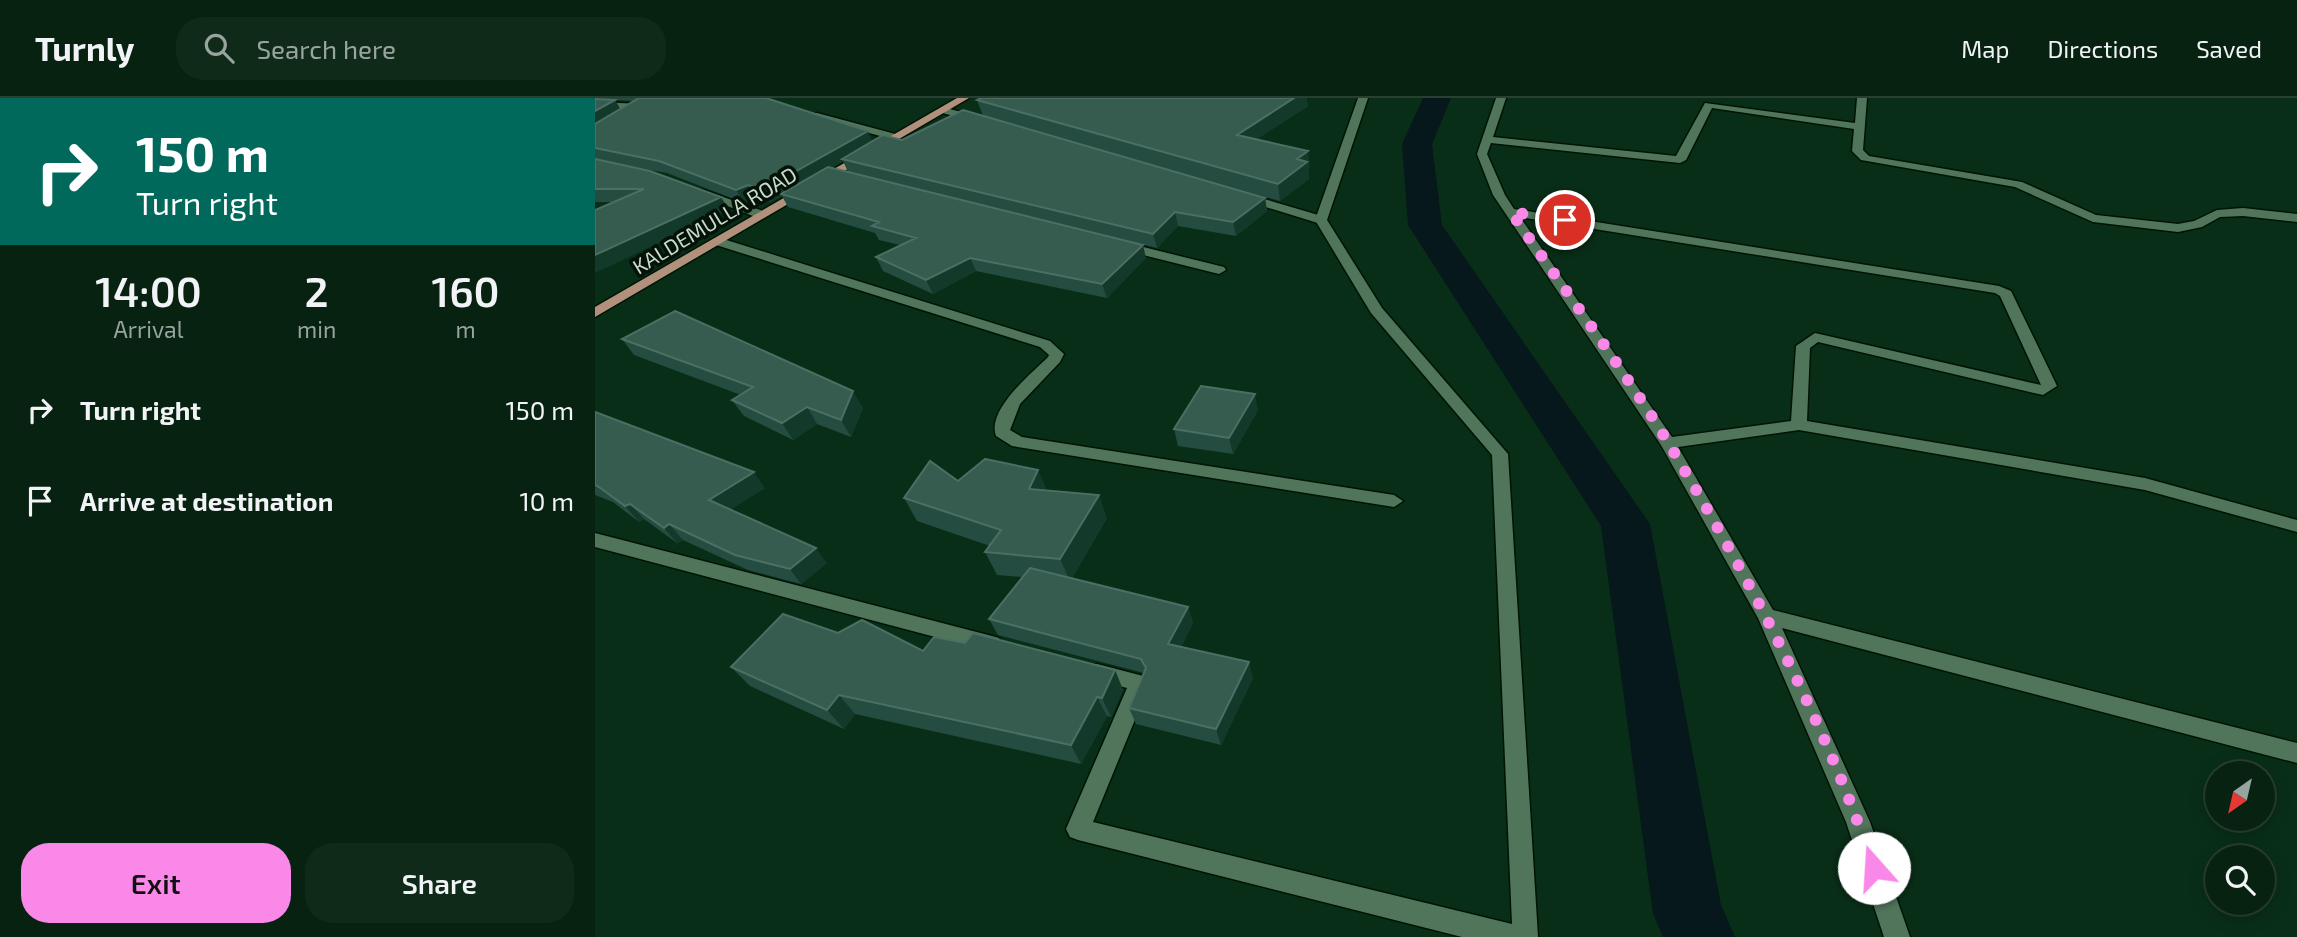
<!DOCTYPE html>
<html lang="en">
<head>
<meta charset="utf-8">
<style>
  :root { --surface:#072211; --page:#102a1a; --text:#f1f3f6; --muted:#98a49f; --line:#283f31; --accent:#f988e9 }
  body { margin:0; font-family:"Exo 2",sans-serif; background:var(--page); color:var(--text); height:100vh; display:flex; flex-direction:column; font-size:26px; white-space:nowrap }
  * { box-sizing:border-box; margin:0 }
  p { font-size:23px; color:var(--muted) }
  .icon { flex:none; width:38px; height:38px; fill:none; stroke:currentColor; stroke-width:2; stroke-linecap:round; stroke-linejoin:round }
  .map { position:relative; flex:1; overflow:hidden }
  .drawer { display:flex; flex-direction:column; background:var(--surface); width:595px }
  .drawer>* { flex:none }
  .guide { background:#00695c; color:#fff; overflow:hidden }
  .needle { width:46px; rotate:214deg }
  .buttons { position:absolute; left:1610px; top:663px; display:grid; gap:14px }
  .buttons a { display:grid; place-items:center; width:70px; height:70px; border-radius:50%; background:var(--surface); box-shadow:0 4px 18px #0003,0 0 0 2px var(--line); font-size:35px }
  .pin { position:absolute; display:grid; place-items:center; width:60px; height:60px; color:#fff; margin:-30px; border:4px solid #fff; border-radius:50%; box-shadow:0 2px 7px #0007 }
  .me { position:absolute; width:77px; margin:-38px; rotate:341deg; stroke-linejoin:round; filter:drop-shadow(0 0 5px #0008) }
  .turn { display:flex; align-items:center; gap:24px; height:147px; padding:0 21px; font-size:32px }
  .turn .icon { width:91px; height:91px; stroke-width:2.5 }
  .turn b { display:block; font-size:49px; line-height:60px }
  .eta { display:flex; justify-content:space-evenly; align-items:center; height:119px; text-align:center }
  .eta b { font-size:42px; font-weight:600; line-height:49px }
  .button { display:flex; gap:14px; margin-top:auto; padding:14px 21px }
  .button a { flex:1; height:80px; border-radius:28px; background:var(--accent); color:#111; font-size:28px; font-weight:600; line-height:80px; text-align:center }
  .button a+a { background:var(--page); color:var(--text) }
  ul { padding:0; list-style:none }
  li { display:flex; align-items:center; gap:21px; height:91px; padding:0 21px }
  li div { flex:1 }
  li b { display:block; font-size:26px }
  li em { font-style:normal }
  header { display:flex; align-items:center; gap:42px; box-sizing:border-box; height:98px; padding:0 35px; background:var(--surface); border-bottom:2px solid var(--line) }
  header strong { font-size:33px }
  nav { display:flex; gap:38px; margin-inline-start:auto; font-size:24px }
  .search { width:490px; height:63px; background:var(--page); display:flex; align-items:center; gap:18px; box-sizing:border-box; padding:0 24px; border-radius:28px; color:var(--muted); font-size:26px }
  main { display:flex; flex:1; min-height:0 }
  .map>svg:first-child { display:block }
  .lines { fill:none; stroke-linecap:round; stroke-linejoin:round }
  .canal { fill:#06181b; fill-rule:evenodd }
  .lane-casing { stroke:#001405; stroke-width:3 }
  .street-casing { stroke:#001405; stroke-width:3 }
  .primary-casing { stroke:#001405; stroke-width:3 }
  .lane { fill:#50755a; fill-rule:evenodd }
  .street { fill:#50755a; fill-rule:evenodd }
  .primary { fill:#b1917c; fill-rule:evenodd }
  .wall { fill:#244c40; fill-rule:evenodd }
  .shaded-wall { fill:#12392a }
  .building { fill:#365b4f; stroke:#4c6f63; stroke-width:2 }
  .route { stroke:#f988e9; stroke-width:12; stroke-dasharray:0 21.6 }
  .labels { text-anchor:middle; stroke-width:7; stroke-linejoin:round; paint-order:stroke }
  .far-street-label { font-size:21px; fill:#c7dbcb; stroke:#051208 }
</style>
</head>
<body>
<header>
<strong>Turnly</strong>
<div class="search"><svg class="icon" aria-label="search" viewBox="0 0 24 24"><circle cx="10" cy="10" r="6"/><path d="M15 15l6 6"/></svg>Search here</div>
<nav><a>Map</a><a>Directions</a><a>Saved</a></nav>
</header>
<main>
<section class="drawer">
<div class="guide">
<div class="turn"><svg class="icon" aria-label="right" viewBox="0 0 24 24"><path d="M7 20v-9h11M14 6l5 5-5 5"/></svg><div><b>150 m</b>Turn right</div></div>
</div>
<div class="eta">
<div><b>14:00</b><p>Arrival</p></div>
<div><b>2</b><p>min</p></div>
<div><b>160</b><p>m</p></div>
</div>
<ul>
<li><svg class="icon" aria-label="right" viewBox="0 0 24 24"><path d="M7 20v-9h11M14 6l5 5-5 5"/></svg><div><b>Turn right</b></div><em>150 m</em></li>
<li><svg class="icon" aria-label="arrive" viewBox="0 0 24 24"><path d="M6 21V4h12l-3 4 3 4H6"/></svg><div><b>Arrive at destination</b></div><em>10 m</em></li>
</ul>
<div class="button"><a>Exit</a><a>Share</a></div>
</section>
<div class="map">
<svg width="1702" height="839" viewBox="0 0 1702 839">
  <rect width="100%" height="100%" fill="#092e17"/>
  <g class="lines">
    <path class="canal" d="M 828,0 L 856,0 L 837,46 L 847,127 L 1055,426 L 1126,807 L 1140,839 L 1068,839 L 1058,816 L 1006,428 L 813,127 L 807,46 Z"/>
    <g class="lane-casing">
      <path id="lane" d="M 348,9 L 387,20 L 388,22 L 383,25 L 344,14 L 343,12 Z
        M 649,95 L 730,119 L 732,122 L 726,126 L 645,101 L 643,99 Z
        M 125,140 L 455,243 L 469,256 L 465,264 L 425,306 L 415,332 L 427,339 L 799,397 L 808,403 L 799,409 L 417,348 L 401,338 C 391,312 437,275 453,259 L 454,257 L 445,249 L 121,147 L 119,144 Z
        M 528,144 L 629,169 L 631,172 L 624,176 L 524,151 L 524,145 Z"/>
    </g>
    <g class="street-casing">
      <path id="street" d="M 763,0 L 773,0 L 732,122 L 787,210 L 913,356 L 943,839 L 867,839 L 483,742 L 475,739 L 471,731 L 532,590 L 495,580 L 492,574 L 495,568 L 502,566 L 552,579 L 555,585 L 498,724 L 917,826 L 897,357 L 776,215 L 720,122 Z
        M 901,0 L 911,0 L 898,39 L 1081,58 L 1110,5 L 1260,25 L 1262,0 L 1272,0 L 1268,52 L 1274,58 L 1427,84 L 1501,117 L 1583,126 L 1599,123 L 1622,112 L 1648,110 L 1702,116 L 1702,124 L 1648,118 L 1625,119 L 1607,129 L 1583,134 L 1498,124 L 1420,89 L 1266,62 L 1257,53 L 1259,31 L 1117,10 L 1091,62 L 1085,65 L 896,45 L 892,56 L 910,97 L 919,111 L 1404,188 L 1416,193 L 1462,288 L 1448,297 L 1223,244 L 1215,250 L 1212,323 L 1550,380 L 1702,422 L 1702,434 L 1550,392 L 1204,332 L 1083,349 L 1178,512 L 1702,645 L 1702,665 L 1187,530 L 1275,724 L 1315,839 L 1289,839 L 1251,724 L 1163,520 L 1066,347 L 898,97 L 882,56 ZM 925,119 L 1400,195 L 1405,198 L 1446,287 L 1220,235 L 1201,248 L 1196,323 L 1077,339 Z
        M 0,4 L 48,6 L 53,9 L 48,12 L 0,10 Z
        M 222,15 L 304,37 L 305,39 L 300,42 L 218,20 L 217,18 Z
        M 108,92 L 171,114 L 173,117 L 163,120 L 104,97 L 104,93 Z
        M 0,435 L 397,538 L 404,540 L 407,546 L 404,552 L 397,554 L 0,449 Z"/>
    </g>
    <g class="primary-casing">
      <path id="primary" d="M 362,0 L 374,0 L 0,219 L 0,209 Z"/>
    </g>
    <use href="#lane" class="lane"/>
    <use href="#street" class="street"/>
    <use href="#primary" class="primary"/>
  </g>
  <path class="wall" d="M 0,0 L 172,0 L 277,43 L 307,42 L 670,100 L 672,113 L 641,138 L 583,128 L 562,150 L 253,74 L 248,63 L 236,70 L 551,160 L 512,200 L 381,173 L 338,196 L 288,173 L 281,159 L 305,147 L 284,142 L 280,135 L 193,109 L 187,98 L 176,104 L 160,99 L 149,105 L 72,75 L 17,65 L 134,112 L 18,104 L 0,104 ZM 20,2 L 39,3 L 25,11 Z
    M 382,2 L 713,8 L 662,41 L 715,70 L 713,71 L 714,81 L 685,103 L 388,18 Z
    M 27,241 L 268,310 L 256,339 L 222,326 L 198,342 L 149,318 L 137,302 L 146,297 L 39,257 Z
    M 663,312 L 638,356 L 583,348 L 579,331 Z
    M 0,314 L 170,390 L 136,411 L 232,465 L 206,486 L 153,472 L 88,442 L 82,445 L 49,421 L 44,424 L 18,404 L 0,397 Z
    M 363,383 L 452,392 L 512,420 L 477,480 L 593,509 L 598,525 L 586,549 L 658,580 L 626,647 L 541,626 L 534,610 L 549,575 L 403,537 L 394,521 L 427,479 L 402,477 L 390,454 L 395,448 L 322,423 L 309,400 Z
    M 243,535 L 328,553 L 520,572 L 528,592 L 516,619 L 512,618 L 486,666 L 260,616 L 249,631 L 155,588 L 136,569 Z"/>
  <path class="shaded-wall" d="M 699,0 L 712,0 L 713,8 L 644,53 L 642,37 Z
    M 20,2 L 27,14 L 0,30 L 0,13 Z
    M 273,33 L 278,45 L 247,61 L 248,63 L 189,97 L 186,96 L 187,98 L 176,104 L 169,91 Z
    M 713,53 L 715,70 L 713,71 L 714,81 L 685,103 L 683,86 L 702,61 Z
    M 153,87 L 160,99 L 149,105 L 141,92 Z
    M 126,99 L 134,112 L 0,175 L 0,157 Z
    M 670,100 L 672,113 L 641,138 L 638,124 Z
    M 580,114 L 583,128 L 562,150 L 558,136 Z
    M 548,147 L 551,160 L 512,200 L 507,186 Z
    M 375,160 L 381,173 L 338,196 L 331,182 Z
    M 258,293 L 268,310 L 256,339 L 246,322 Z
    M 660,296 L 663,312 L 638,356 L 634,340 Z
    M 212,309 L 222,326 L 198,342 L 187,325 Z
    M 443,372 L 453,394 L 434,391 Z
    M 159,374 L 170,390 L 126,417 L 114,402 Z
    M 504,397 L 512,420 L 475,483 L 465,461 Z
    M 35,406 L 49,421 L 44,424 L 30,408 Z
    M 74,426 L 88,442 L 82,445 L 69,430 Z
    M 221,450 L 232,465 L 206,486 L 195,471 Z
    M 593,509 L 598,525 L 579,562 L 573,546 Z
    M 654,564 L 658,580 L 626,647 L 621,631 Z
    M 520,572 L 528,592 L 516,619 L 507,600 Z
    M 244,597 L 260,616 L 249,631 L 232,612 Z
    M 502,599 L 512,618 L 486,666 L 476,647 Z"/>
  <path class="building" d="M 44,0 L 171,0 L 273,33 L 169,91 L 153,87 L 141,92 L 64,63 L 0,50 L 0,26 Z
    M 386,0 L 699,0 L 642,37 L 713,53 L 702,61 L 712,64 L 683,86 L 382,2 Z
    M 0,1 L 20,2 L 0,13 Z
    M 368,12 L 670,100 L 638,124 L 580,114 L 558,136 L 247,61 L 288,37 L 307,42 Z
    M 0,61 L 55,73 L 126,99 L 0,157 L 0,112 L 49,91 L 0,91 Z
    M 233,69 L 548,147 L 507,186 L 375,160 L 331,182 L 281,159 L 321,140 L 277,128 L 284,124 L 186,96 Z
    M 80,213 L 258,293 L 246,322 L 212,309 L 187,325 L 137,302 L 158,289 L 27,241 Z
    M 606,288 L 660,296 L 634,340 L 579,331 Z
    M 0,314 L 159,374 L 114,402 L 221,450 L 195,471 L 140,457 L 74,426 L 69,430 L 35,406 L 30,408 L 4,389 L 0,387 Z
    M 390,361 L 443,372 L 434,391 L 504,397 L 465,461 L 390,454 L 406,432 L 309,400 L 335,363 L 363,383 Z
    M 435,470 L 593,509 L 573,546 L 654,564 L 621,631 L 534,610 L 551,570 L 546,561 L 394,521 Z
    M 188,516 L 243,535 L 267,522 L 328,553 L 339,539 L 370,545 L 378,535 L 520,572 L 507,600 L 502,599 L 476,647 L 244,597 L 232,612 L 136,569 Z"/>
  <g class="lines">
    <path class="route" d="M 970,122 L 916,114 C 969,191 1026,267 1074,346 C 1154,480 1229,621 1279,770"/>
  </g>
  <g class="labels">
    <g class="far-street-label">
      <text transform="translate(120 123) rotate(-31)" y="7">KALDEMULLA ROAD</text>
    </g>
  </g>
</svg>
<div class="buttons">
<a><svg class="needle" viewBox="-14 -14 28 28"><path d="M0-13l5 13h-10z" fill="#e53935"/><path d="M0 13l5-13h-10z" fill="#98a49f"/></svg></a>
<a><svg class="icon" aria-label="search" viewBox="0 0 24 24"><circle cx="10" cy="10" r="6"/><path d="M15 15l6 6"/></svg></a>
</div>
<div class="pin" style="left:970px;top:122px;background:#d93025"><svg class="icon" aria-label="arrive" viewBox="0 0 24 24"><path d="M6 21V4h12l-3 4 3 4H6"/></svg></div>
<svg class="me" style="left:1279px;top:770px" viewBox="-20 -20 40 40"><circle r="19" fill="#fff"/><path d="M0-13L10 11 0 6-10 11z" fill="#f988e9"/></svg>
</div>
</main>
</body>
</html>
